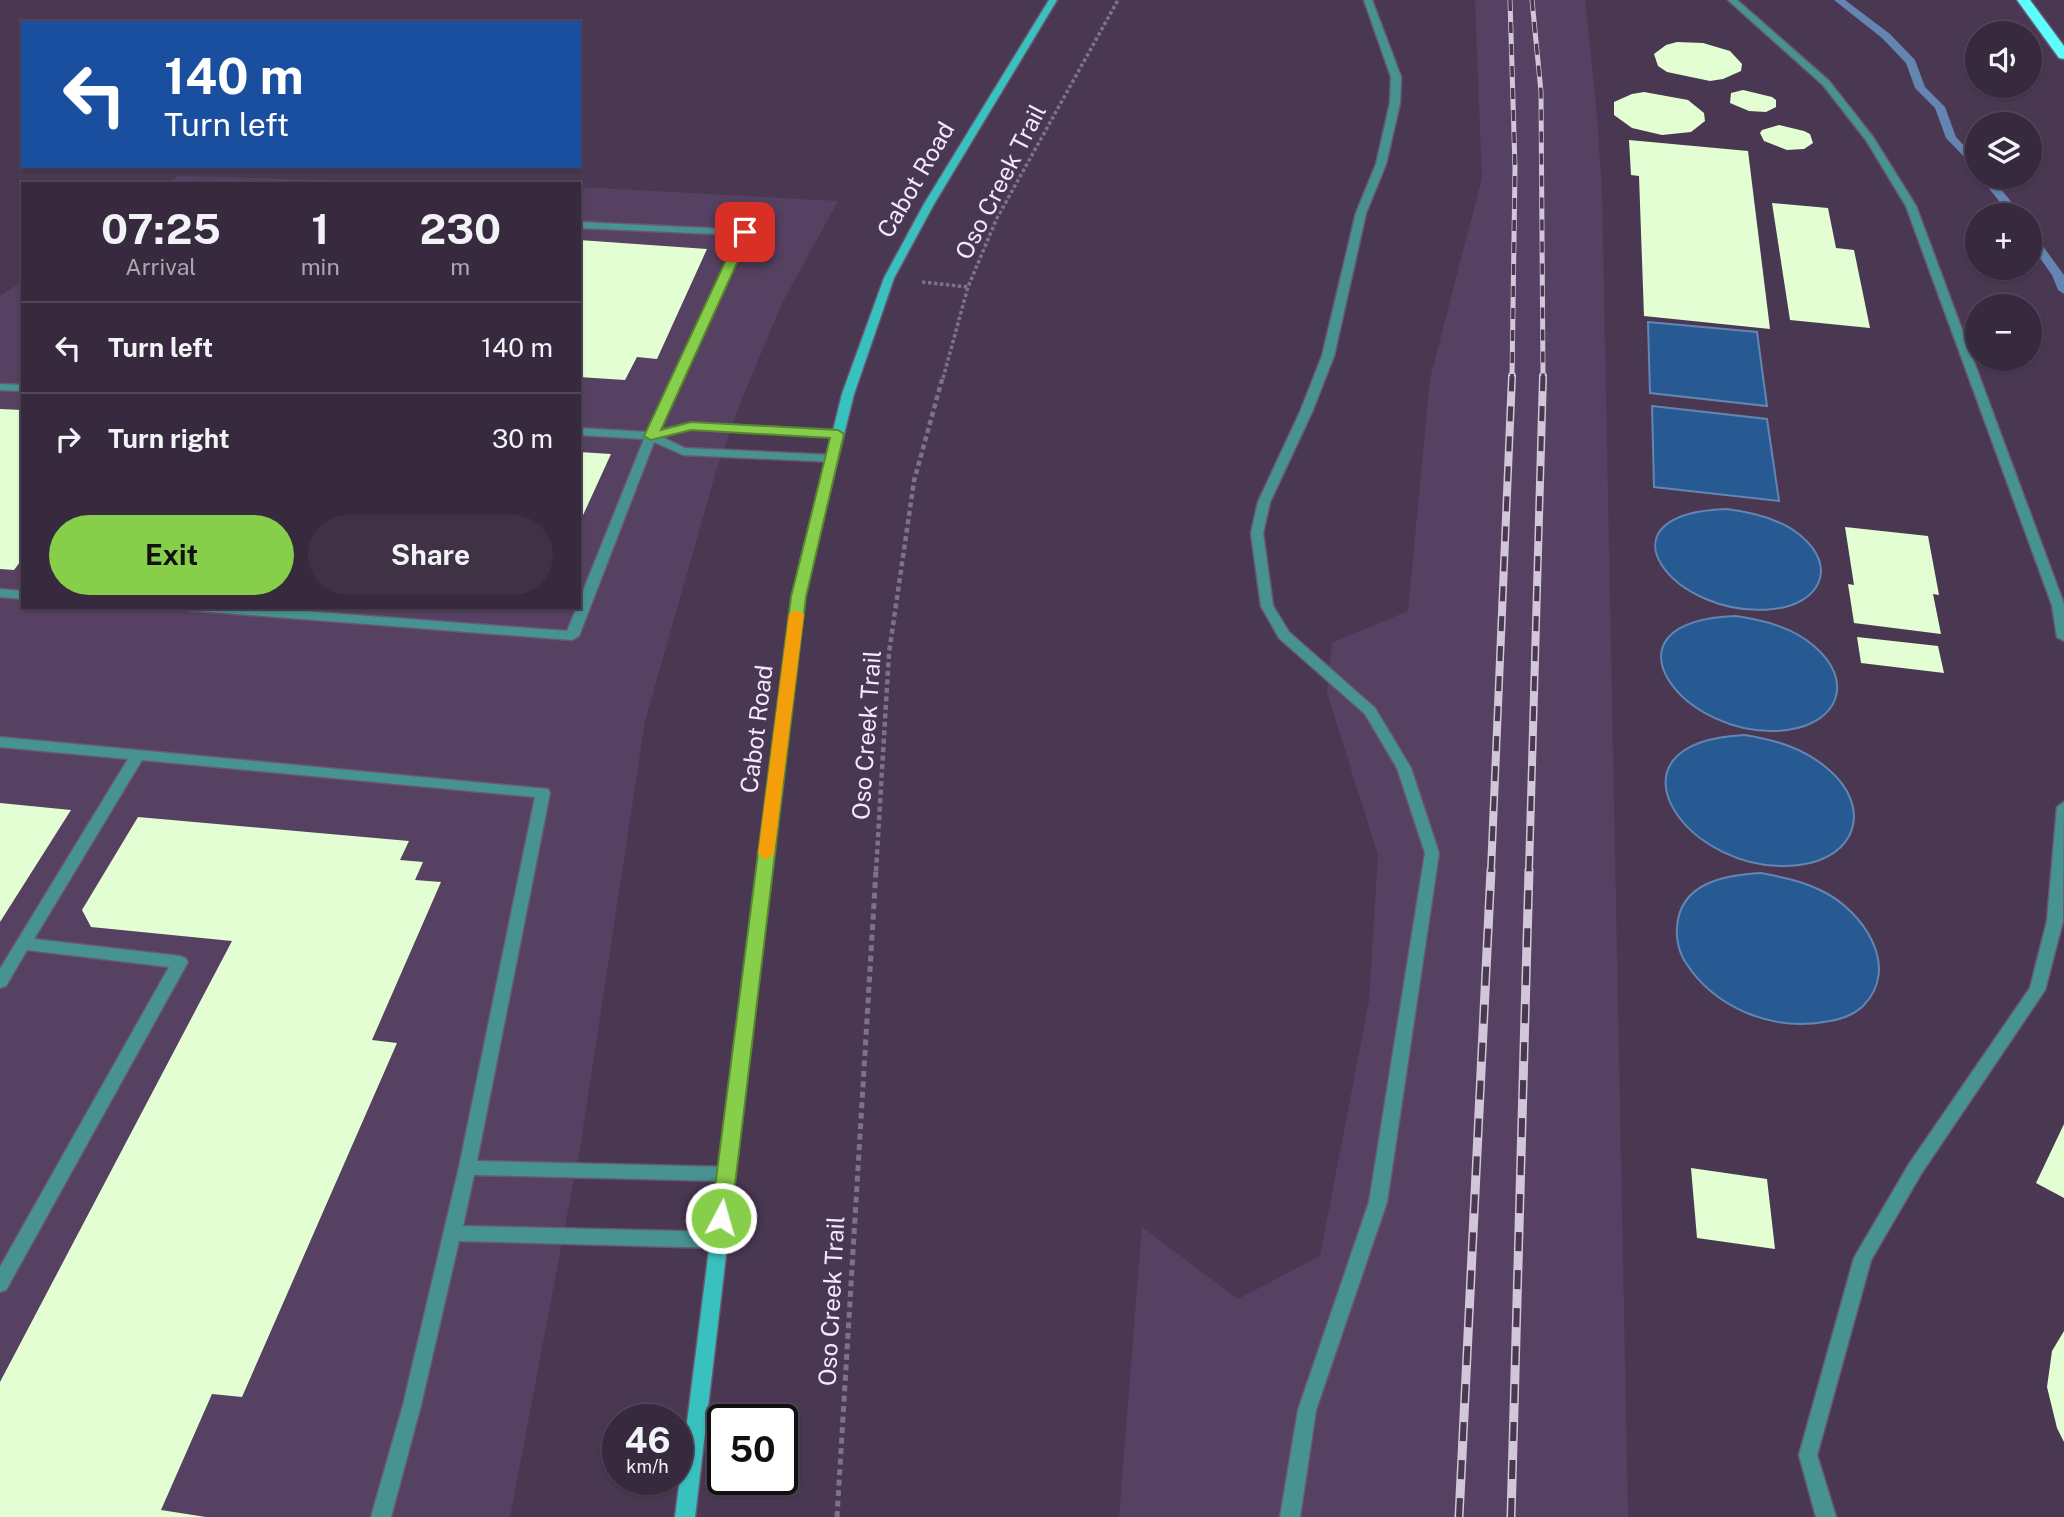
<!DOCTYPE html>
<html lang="en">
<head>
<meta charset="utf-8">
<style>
  :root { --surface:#382a3e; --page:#3f3245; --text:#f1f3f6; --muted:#aba7b0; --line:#524658; --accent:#87cf4a }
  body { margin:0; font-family:"Public Sans",sans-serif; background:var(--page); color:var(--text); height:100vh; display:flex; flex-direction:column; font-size:26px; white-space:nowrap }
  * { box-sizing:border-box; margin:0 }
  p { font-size:23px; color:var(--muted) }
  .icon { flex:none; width:38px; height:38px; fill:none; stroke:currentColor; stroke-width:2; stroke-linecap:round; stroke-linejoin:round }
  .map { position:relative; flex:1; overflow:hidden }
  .panel { position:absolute; left:21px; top:182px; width:560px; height:427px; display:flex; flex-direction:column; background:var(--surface); border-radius:0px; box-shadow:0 2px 5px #0004,0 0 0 2px var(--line) }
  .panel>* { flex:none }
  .top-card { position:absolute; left:21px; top:21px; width:560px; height:147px; border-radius:0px; box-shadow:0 2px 5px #0004,0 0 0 2px var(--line); background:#1a4fa0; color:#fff; overflow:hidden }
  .tools { position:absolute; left:1965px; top:21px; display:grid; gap:14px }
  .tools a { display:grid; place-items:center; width:77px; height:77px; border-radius:50%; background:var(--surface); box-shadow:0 2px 5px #0004,0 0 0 2px var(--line); font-size:35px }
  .speed { position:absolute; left:602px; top:1404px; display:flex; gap:14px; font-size:35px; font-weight:700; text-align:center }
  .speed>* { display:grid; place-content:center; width:91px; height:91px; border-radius:50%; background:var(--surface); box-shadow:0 2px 5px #0004,0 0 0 2px var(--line); line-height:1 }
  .speed small { font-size:18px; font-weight:400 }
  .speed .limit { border:4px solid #111; border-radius:10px; background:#fff; color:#111 }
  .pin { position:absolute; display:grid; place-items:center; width:60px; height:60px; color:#fff; margin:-30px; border-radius:14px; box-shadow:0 4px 10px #0006 }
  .me { position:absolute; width:77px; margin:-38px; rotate:6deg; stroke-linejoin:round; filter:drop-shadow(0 0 5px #0008) }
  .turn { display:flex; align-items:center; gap:24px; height:147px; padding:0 28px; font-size:32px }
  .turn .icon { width:91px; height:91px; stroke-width:2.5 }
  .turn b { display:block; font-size:49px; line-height:60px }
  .eta { display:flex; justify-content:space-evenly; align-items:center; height:119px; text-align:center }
  .eta b { font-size:42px; font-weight:700; line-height:49px }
  .cta { display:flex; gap:14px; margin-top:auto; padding:14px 28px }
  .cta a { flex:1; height:80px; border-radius:42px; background:var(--accent); color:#111; font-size:28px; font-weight:700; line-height:80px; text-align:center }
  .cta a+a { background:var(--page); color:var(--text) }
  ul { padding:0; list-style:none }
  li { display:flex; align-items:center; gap:21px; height:91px; padding:0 28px; border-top:2px solid var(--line) }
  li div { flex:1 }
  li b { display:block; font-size:26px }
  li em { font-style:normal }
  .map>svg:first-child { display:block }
  .built { fill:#564162 }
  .water { fill:#275a92; stroke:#6485b1; stroke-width:2 }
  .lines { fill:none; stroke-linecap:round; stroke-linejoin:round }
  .stream { fill:#6485b1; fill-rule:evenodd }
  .building { fill:#e3fed2 }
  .service-casing { stroke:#685871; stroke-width:3 }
  .secondary-casing { stroke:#685871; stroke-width:3 }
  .motorway-casing { stroke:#685871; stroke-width:3 }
  .path-far2 { stroke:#807188; stroke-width:3.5; stroke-dasharray:3.5 2.5; stroke-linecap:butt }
  .path-far1 { stroke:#807188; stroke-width:4.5; stroke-dasharray:5 3.5; stroke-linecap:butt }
  .path { stroke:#807188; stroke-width:5; stroke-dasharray:6 4.5; stroke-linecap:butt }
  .service { fill:#479391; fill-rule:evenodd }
  .secondary { fill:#38c1bf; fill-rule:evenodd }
  .motorway { fill:#5bfefb; fill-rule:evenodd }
  .rail-far2-casing { stroke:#d2c6d9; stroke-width:5 }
  .rail-far1-casing { stroke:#d2c6d9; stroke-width:8 }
  .rail-casing { stroke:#d2c6d9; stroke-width:9 }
  .rail-far2 { stroke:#4a3853; stroke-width:3.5; stroke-dasharray:11; stroke-linecap:butt }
  .rail-far1 { stroke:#4a3853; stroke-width:5; stroke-dasharray:15; stroke-linecap:butt }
  .rail { stroke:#4a3853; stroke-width:6; stroke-dasharray:19; stroke-linecap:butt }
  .route { fill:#87cf4a; stroke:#588730; stroke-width:2 }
  .slow { fill:#f59e0b }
  .labels { text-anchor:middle; stroke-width:7; stroke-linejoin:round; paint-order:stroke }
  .street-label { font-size:24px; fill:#f3e9fa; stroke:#4a3853 }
</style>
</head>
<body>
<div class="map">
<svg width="2064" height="1517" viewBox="0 0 2064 1517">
  <rect width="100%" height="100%" fill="#4a3853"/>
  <path class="built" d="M 1475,0 L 1585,0 L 1596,104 L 1602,192 L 1628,1517 L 1119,1517 L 1142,1227 L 1238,1299 L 1320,1256 L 1369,1001 L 1378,855 L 1327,693 L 1332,643 L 1408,611 L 1430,379 L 1482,178 Z
    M 178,176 L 472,184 L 167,184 Z
    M 579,187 L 838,201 L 782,303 L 741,401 L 717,468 L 645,721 L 581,1142 L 510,1517 L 0,1517 L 0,296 L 23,281 L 23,607 L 579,607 Z"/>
  <path class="water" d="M 1648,322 L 1757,332 L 1767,406 L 1650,393 Z
    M 1652,406 L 1767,419 L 1779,501 L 1654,487 Z
    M 1726,509 C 1752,512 1779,518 1800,535 C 1840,568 1818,605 1773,609 C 1675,620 1590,514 1726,509 Z
    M 1736,616 C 1763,620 1792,627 1814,646 C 1855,681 1839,723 1787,730 C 1685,743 1590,621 1736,616 Z
    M 1745,735 C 1775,740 1804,748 1828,769 C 1873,807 1857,858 1799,865 C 1688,879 1592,742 1745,735 Z
    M 1761,873 C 1782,877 1802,881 1822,891 C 1862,910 1902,967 1863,1006 C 1854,1015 1837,1021 1824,1022 C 1772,1031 1715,1008 1686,963 C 1679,953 1676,939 1677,927 C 1680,883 1724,875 1761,873 Z"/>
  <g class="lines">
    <path class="stream" d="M 1834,0 L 1845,0 L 1890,34 L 1915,60 L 1925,87 L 1945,107 L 1956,137 L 1978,161 L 1978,171 L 1946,138 L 1935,108 L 1915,88 L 1906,63 L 1882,38 Z
      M 1980,177 L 1991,177 L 2022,215 L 2010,215 Z
      M 2030,233 L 2034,234 L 2064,275 L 2064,294 L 2058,290 L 2052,275 L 2030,244 Z"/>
  </g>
  <path class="building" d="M 1677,42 L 1703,43 L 1730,51 L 1742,64 L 1741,71 L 1723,79 L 1710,81 L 1667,72 L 1658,66 L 1654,54 L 1666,45 Z
    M 1743,90 L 1772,97 L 1776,100 L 1776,107 L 1766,112 L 1749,111 L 1730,103 L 1731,93 Z
    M 1644,92 L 1688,100 L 1704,113 L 1705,121 L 1691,132 L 1662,135 L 1632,128 L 1614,115 L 1614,102 L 1632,94 Z
    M 1779,125 L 1804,131 L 1810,134 L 1813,143 L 1804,149 L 1787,150 L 1764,141 L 1760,133 L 1762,130 Z
    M 1629,140 L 1748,151 L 1770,329 L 1644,316 L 1639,176 L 1631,175 Z
    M 1772,203 L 1828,208 L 1836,248 L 1854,250 L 1870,328 L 1790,320 Z
    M 579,240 L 707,249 L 657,359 L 637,357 L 625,380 L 579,377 Z
    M 0,409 L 23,410 L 23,558 L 14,570 L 0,569 Z
    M 579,452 L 611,454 L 579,524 Z
    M 1845,527 L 1928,536 L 1939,595 L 1933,594 L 1941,634 L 1854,623 L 1848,584 L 1854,585 Z
    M 1857,637 L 1938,646 L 1944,673 L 1861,663 Z
    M 0,803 L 71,810 L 0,922 Z
    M 138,817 L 409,841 L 400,860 L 423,862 L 415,880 L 441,882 L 372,1040 L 397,1043 L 242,1397 L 212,1394 L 161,1510 L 206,1517 L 0,1517 L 0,1382 L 232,941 L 91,927 L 82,910 Z
    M 2064,1124 L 2064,1198 L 2036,1183 Z
    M 1691,1168 L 1767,1179 L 1775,1249 L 1697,1238 Z
    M 2064,1331 L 2064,1442 L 2057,1428 L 2047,1387 L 2052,1351 Z"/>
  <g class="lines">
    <g class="service-casing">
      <path id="service" d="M 1364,0 L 1372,0 L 1401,77 L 1400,103 L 1386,164 L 1366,213 L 1334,356 L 1312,412 L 1270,502 L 1263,533 L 1273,606 L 1289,632 L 1375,708 L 1411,768 L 1439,853 L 1387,1202 L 1316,1410 L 1300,1517 L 1280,1517 L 1298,1410 L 1369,1202 L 1425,853 L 1397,768 L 1365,714 L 1279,638 L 1261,606 L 1251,533 L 1258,502 L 1300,412 L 1322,356 L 1356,213 L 1376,164 L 1390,103 L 1391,77 Z
        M 1728,0 L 1737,0 L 1829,81 L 1873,137 L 1916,206 L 2064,604 L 2064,641 L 2057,637 L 2052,605 L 1906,206 L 1866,140 L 1823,85 Z
        M 579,222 L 749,230 L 750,232 L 659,430 L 691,423 L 838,430 L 842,432 L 842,436 L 691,429 L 662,437 L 685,448 L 832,455 L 836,456 L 836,462 L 683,455 L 654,442 L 579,636 L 572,640 L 187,610 L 186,607 L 251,607 L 567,631 L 577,607 L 579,607 L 579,601 L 644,439 L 579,435 L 579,428 L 647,432 L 739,235 L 579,228 Z
        M 0,384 L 23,385 L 23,391 L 0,390 Z
        M 0,589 L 23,591 L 23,599 L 0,597 Z
        M 0,737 L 548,789 L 550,793 L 477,1161 L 726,1167 L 732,1169 L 734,1174 L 732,1179 L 726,1181 L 474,1175 L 463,1226 L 719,1232 L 725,1235 L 728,1240 L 725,1245 L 719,1248 L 459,1241 L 421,1405 L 391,1517 L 371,1517 L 403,1405 L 459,1167 L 535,797 L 142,760 L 34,939 L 180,956 L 185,958 L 188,962 L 6,1290 L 0,1292 L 0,1267 L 169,967 L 27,950 L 6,986 L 0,988 L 0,969 L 128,759 L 0,747 Z
        M 2064,802 L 2063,921 L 2045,990 L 1921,1174 L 1871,1260 L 1817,1455 L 1836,1517 L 1816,1517 L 1799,1455 L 1854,1258 L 1909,1164 L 2030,988 L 2047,921 L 2057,807 Z"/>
    </g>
    <g class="secondary-casing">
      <path id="secondary" d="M 1049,0 L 1057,0 L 934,204 L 894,278 L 854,394 L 804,597 L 695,1517 L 675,1517 L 792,597 L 842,394 L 884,278 L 924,204 Z"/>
    </g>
    <g class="motorway-casing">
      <path id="motorway" d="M 2017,0 L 2030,0 L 2064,46 L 2064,59 L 2059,58 Z"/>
    </g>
    <path class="path-far2" d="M 922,282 L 968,287
      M 943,378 L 968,287 L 997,218 L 1118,0"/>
    <path class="path-far1" d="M 876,871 L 889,653 L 914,481 L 943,376"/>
    <path class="path" d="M 837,1517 L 876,870"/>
    <use href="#service" class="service"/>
    <use href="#secondary" class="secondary"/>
    <use href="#motorway" class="motorway"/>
    <g class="rail-far2-casing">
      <path id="rail-far2" d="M 1510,0 L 1515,168 L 1512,378
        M 1532,0 L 1541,92 L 1543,378"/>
    </g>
    <g class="rail-far1-casing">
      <path id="rail-far1" d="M 1491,871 L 1512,376
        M 1529,871 L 1543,376"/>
    </g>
    <g class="rail-casing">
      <path id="rail" d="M 1459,1517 L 1491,870
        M 1511,1517 L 1529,870"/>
    </g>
    <use href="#rail-far2" class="rail-far2"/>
    <use href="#rail-far1" class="rail-far1"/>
    <use href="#rail" class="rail"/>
  </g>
  <path class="route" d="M 745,228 L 751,232 L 661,430 L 691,422 L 838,430 L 844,434 L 806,597 L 731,1218 L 728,1224 L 721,1227 L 714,1224 L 711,1218 L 791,597 L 830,438 L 691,430 L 651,440 L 644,436 L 739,232 Z"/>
  <path class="slow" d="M 796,610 L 804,614 L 774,854 L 766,860 L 758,854 L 789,614 Z"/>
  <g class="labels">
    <g class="street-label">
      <text transform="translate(916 180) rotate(-60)" y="8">Cabot Road</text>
      <text transform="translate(1001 182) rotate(-63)" y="8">Oso Creek Trail</text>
      <text transform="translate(757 729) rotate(-83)" y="8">Cabot Road</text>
      <text transform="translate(867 735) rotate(-86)" y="8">Oso Creek Trail</text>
      <text transform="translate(832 1301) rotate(-87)" y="8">Oso Creek Trail</text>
    </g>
  </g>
</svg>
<div class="tools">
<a><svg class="icon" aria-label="sound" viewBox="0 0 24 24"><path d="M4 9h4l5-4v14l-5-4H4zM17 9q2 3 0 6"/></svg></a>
<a><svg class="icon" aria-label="layers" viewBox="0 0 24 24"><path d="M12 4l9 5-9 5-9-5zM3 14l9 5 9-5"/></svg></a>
<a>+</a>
<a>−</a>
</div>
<div class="speed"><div>46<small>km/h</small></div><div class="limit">50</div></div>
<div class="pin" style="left:745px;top:232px;background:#d93025"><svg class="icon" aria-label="arrive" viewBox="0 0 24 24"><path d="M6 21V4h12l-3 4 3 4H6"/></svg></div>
<svg class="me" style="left:721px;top:1218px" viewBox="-20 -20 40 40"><circle r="17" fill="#87cf4a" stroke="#fff" stroke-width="3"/><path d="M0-11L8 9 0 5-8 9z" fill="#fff"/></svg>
<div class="top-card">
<div class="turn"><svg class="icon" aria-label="left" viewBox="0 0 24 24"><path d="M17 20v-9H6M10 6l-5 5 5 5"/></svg><div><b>140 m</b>Turn left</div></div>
</div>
<section class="panel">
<div class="eta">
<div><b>07:25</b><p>Arrival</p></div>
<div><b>1</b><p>min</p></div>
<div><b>230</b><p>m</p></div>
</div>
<ul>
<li><svg class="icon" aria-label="left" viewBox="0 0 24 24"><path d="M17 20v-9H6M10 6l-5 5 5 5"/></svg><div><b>Turn left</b></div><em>140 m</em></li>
<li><svg class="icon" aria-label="right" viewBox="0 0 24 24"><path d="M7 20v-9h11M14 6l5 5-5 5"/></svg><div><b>Turn right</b></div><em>30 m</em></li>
</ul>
<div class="cta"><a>Exit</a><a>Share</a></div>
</section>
</div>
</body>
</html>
